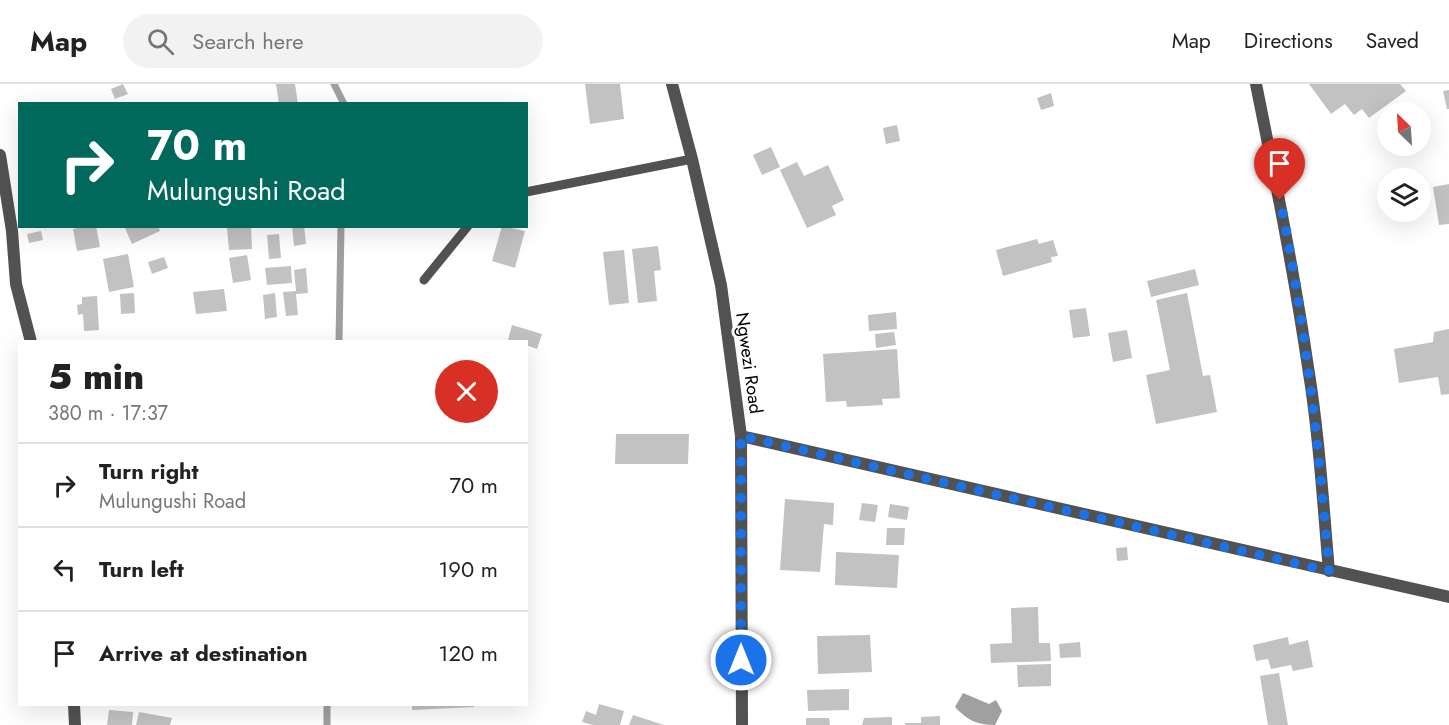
<!DOCTYPE html>
<html lang="en">
<head>
<meta charset="utf-8">
<style>
  :root { --surface:#fff; --page:#f2f2f2; --text:#222; --muted:#767676; --line:#e0e0e0 }
  body { margin:0; font-family:Jost,sans-serif; background:var(--page); color:var(--text); height:100vh; display:flex; flex-direction:column; font-size:22px; white-space:nowrap }
  * { box-sizing:border-box; margin:0 }
  p { font-size:20px; color:var(--muted) }
  .icon { flex:none; width:33px; height:33px; fill:none; stroke:currentColor; stroke-width:2; stroke-linecap:round; stroke-linejoin:round }
  .map { position:relative; flex:1; overflow:hidden }
  .sheet { position:absolute; left:18px; top:256px; width:510px; height:366px; display:flex; flex-direction:column; background:var(--surface); border-radius:0px; box-shadow:0 6px 24px #0002 }
  .sheet>* { flex:none }
  .guide { position:absolute; left:18px; top:18px; width:510px; height:126px; border-radius:0px; box-shadow:0 6px 24px #0002; background:#00695c; color:#fff; overflow:hidden }
  .needle { width:39px; rotate:335deg }
  .controls { position:absolute; left:1377px; top:18px; display:grid; gap:12px }
  .controls a { display:grid; place-items:center; width:54px; height:54px; border-radius:50%; background:var(--surface); box-shadow:0 6px 24px #0002; font-size:30px }
  .pin { position:absolute; display:grid; place-items:center; width:51px; height:51px; color:#fff; margin:-62px -26px; border-radius:50% 50% 50% 0; rotate:-45deg; box-shadow:0 0 6px #0007 }
  .pin .icon { rotate:45deg }
  .me { position:absolute; width:66px; margin:-33px; rotate:0deg; stroke-linejoin:round; filter:drop-shadow(0 0 4px #0008) }
  .turn { display:flex; align-items:center; gap:21px; height:126px; padding:0 30px; font-size:27px }
  .turn .icon { width:78px; height:78px; stroke-width:2.5 }
  .turn b { display:block; font-size:42px; line-height:51px }
  .round { display:grid; place-items:center; flex:none; width:63px; height:63px; border-radius:32px; background:var(--page) }
  .head { display:flex; align-items:center; justify-content:space-between; height:102px; padding:0 30px }
  h1 { font-size:36px; font-weight:800; line-height:45px }
  ul { padding:0; list-style:none }
  li { display:flex; align-items:center; gap:18px; height:84px; padding:0 30px; border-top:2px solid var(--line) }
  li div { flex:1 }
  li b { display:block; font-size:22px }
  li em { font-style:normal }
  header { display:flex; align-items:center; gap:36px; box-sizing:border-box; height:84px; padding:0 30px; background:var(--surface); border-bottom:2px solid var(--line) }
  header strong { font-size:28px }
  nav { display:flex; gap:33px; margin-inline-start:auto; font-size:21px }
  .search { width:420px; height:54px; background:var(--page); display:flex; align-items:center; gap:15px; box-sizing:border-box; padding:0 21px; border-radius:33px; color:var(--muted); font-size:22px }
  .map>svg:first-child { display:block }
  .water { fill:#a0a0a0 }
  .lines { fill:none; stroke-linecap:round; stroke-linejoin:round }
  .stream { stroke:#a0a0a0; stroke-width:7 }
  .building { fill:#c2c2c2 }
  .service { stroke:#525252; stroke-width:9 }
  .minor { stroke:#525252; stroke-width:12 }
  .route { stroke:#1a73e8; stroke-width:10; stroke-dasharray:0 18 }
  .labels { text-anchor:middle; stroke-width:6; stroke-linejoin:round; paint-order:stroke }
  .street-label { font-size:18px; fill:#000; stroke:#fff }
</style>
</head>
<body>
<header>
<strong>Map</strong>
<div class="search"><svg class="icon" aria-label="search" viewBox="0 0 24 24"><circle cx="10" cy="10" r="6"/><path d="M15 15l6 6"/></svg>Search here</div>
<nav><a>Map</a><a>Directions</a><a>Saved</a></nav>
</header>
<div class="map">
<svg width="1449" height="641" viewBox="0 0 1449 641">
  <rect width="100%" height="100%" fill="#fff"/>
  <path class="water" d="M 963,609 L 989,620 L 996,616 L 1002,627 L 995,641 C 977,641 967,636 955,623 Z"/>
  <g class="lines">
    <path class="stream" d="M 334,0 L 344,20
      M 339,258 L 341,142
      M 327,621 L 327,641"/>
  </g>
  <path class="building" d="M 123,0 L 128,10 L 115,15 L 111,5 Z
    M 276,0 L 295,0 L 298,20 L 279,20 Z
    M 585,0 L 620,0 L 624,35 L 590,40 Z
    M 1309,0 L 1400,0 L 1406,7 L 1369,34 L 1362,25 L 1354,31 L 1345,20 L 1331,30 Z
    M 1449,6 L 1449,25 L 1447,25 L 1443,7 Z
    M 1051,9 L 1054,22 L 1041,26 L 1037,14 Z
    M 897,41 L 900,57 L 886,60 L 883,44 Z
    M 771,63 L 780,83 L 762,91 L 753,71 Z
    M 797,78 L 804,92 L 828,81 L 844,116 L 832,122 L 836,131 L 807,144 L 780,86 Z
    M 1449,100 L 1449,140 L 1439,141 L 1433,103 Z
    M 85,142 L 96,142 L 100,163 L 77,167 L 73,145 Z
    M 124,142 L 158,142 L 160,147 L 132,160 Z
    M 251,142 L 252,165 L 229,166 L 227,144 Z
    M 292,142 L 304,142 L 306,160 L 294,162 Z
    M 502,142 L 525,147 L 515,184 L 492,177 Z
    M 41,147 L 43,156 L 29,159 L 27,150 Z
    M 279,150 L 281,174 L 269,175 L 267,151 Z
    M 1037,155 L 1039,160 L 1053,156 L 1058,172 L 1051,173 L 1052,178 L 1003,192 L 996,166 Z
    M 658,162 L 661,186 L 654,187 L 657,217 L 638,219 L 632,165 Z
    M 624,166 L 629,219 L 609,221 L 603,168 Z
    M 128,170 L 134,203 L 109,208 L 103,175 Z
    M 247,171 L 251,196 L 233,199 L 229,174 Z
    M 164,173 L 168,184 L 152,190 L 148,178 Z
    M 291,182 L 292,199 L 267,201 L 265,184 Z
    M 306,184 L 308,209 L 296,210 L 298,231 L 286,232 L 283,208 L 296,207 L 294,186 Z
    M 1195,185 L 1199,201 L 1151,213 L 1147,197 Z
    M 224,205 L 227,227 L 196,230 L 193,208 Z
    M 134,209 L 135,229 L 121,230 L 120,210 Z
    M 275,209 L 277,233 L 265,235 L 263,211 Z
    M 1187,209 L 1203,292 L 1210,291 L 1217,328 L 1156,340 L 1146,291 L 1170,286 L 1156,216 Z
    M 97,212 L 99,246 L 84,247 L 83,230 L 78,231 L 77,221 L 82,220 L 82,213 Z
    M 1086,224 L 1090,252 L 1073,254 L 1069,226 Z
    M 896,228 L 897,245 L 869,247 L 868,231 Z
    M 512,241 L 542,250 L 537,265 L 526,261 L 526,258 L 508,256 Z
    M 1449,245 L 1449,310 L 1441,311 L 1438,293 L 1399,299 L 1394,265 L 1433,258 L 1434,248 Z
    M 1127,246 L 1132,274 L 1113,278 L 1108,249 Z
    M 894,248 L 896,261 L 876,264 L 875,250 Z
    M 897,265 L 900,314 L 882,315 L 883,321 L 847,323 L 846,317 L 826,318 L 823,270 Z
    M 616,350 L 689,350 L 688,380 L 615,380 Z
    M 785,415 L 834,419 L 833,441 L 824,440 L 820,488 L 780,486 Z
    M 862,419 L 878,421 L 875,438 L 859,436 Z
    M 890,420 L 909,423 L 907,436 L 888,433 Z
    M 887,444 L 905,444 L 904,461 L 886,461 Z
    M 1127,463 L 1128,476 L 1117,477 L 1116,464 Z
    M 836,468 L 899,471 L 897,504 L 835,501 Z
    M 1038,523 L 1039,559 L 1050,559 L 1051,577 L 991,579 L 990,560 L 1012,559 L 1011,524 Z
    M 870,551 L 872,588 L 818,590 L 817,552 Z
    M 1288,553 L 1289,561 L 1308,556 L 1313,583 L 1293,587 L 1291,581 L 1271,585 L 1268,575 L 1256,577 L 1253,561 Z
    M 1080,558 L 1081,573 L 1060,574 L 1059,560 Z
    M 1051,580 L 1051,602 L 1018,603 L 1017,581 Z
    M 1279,589 L 1288,641 L 1268,641 L 1260,592 Z
    M 849,605 L 849,626 L 808,627 L 807,606 Z
    M 599,620 L 624,627 L 620,641 L 593,641 L 582,638 L 586,627 L 596,631 Z
    M 412,621 L 474,621 L 474,623 L 412,626 Z
    M 109,626 L 133,628 L 132,641 L 107,641 Z
    M 139,628 L 172,634 L 170,641 L 136,641 Z
    M 633,631 L 664,641 L 629,641 Z
    M 940,632 L 940,641 L 905,641 L 905,639 L 921,639 L 921,633 Z
    M 892,633 L 892,641 L 862,641 L 864,634 Z
    M 806,634 L 829,634 L 830,641 L 806,641 Z"/>
  <g class="lines">
    <path class="service" d="M 526,108 L 692,75
      M 424,196 L 468,142"/>
    <path class="minor" d="M 672,0 L 692,75 L 721,201 L 741,352 L 742,641
      M 1256,0 C 1275,94 1294,188 1308,283 C 1319,350 1323,419 1329,487
      M 0,71 L 12,147 L 16,200 L 31,258
      M 741,352 L 1449,513
      M 74,621 L 75,641"/>
  </g>
  <g class="lines">
    <path class="route" d="M 741,576 L 741,352 L 1329,487 C 1319,362 1305,238 1280,116"/>
  </g>
  <g class="labels">
    <g class="street-label">
      <text transform="translate(749 279) rotate(82)" y="6">Ngwezi Road</text>
    </g>
  </g>
</svg>
<div class="controls">
<a><svg class="needle" viewBox="-14 -14 28 28"><path d="M0-13l5 13h-10z" fill="#e53935"/><path d="M0 13l5-13h-10z" fill="#767676"/></svg></a>
<a><svg class="icon" aria-label="layers" viewBox="0 0 24 24"><path d="M12 4l9 5-9 5-9-5zM3 14l9 5 9-5"/></svg></a>
</div>
<div class="pin" style="left:1280px;top:116px;background:#d93025"><svg class="icon" aria-label="arrive" viewBox="0 0 24 24"><path d="M6 21V4h12l-3 4 3 4H6"/></svg></div>
<svg class="me" style="left:741px;top:576px" viewBox="-20 -20 40 40"><circle r="17" fill="#1a73e8" stroke="#fff" stroke-width="3"/><path d="M0-11L8 9 0 5-8 9z" fill="#fff"/></svg>
<div class="guide">
<div class="turn"><svg class="icon" aria-label="right" viewBox="0 0 24 24"><path d="M7 20v-9h11M14 6l5 5-5 5"/></svg><div><b>70 m</b>Mulungushi Road</div></div>
</div>
<section class="sheet">
<div class="head"><div><h1>5 min</h1><p>380 m · 17:37</p></div><a class="round" style="background:#d93025;color:#fff"><svg class="icon" aria-label="close" viewBox="0 0 24 24"><path d="M6 6l12 12M18 6L6 18"/></svg></a></div>
<ul>
<li><svg class="icon" aria-label="right" viewBox="0 0 24 24"><path d="M7 20v-9h11M14 6l5 5-5 5"/></svg><div><b>Turn right</b><p>Mulungushi Road</p></div><em>70 m</em></li>
<li><svg class="icon" aria-label="left" viewBox="0 0 24 24"><path d="M17 20v-9H6M10 6l-5 5 5 5"/></svg><div><b>Turn left</b></div><em>190 m</em></li>
<li><svg class="icon" aria-label="arrive" viewBox="0 0 24 24"><path d="M6 21V4h12l-3 4 3 4H6"/></svg><div><b>Arrive at destination</b></div><em>120 m</em></li>
</ul>
</section>
</div>
</body>
</html>
